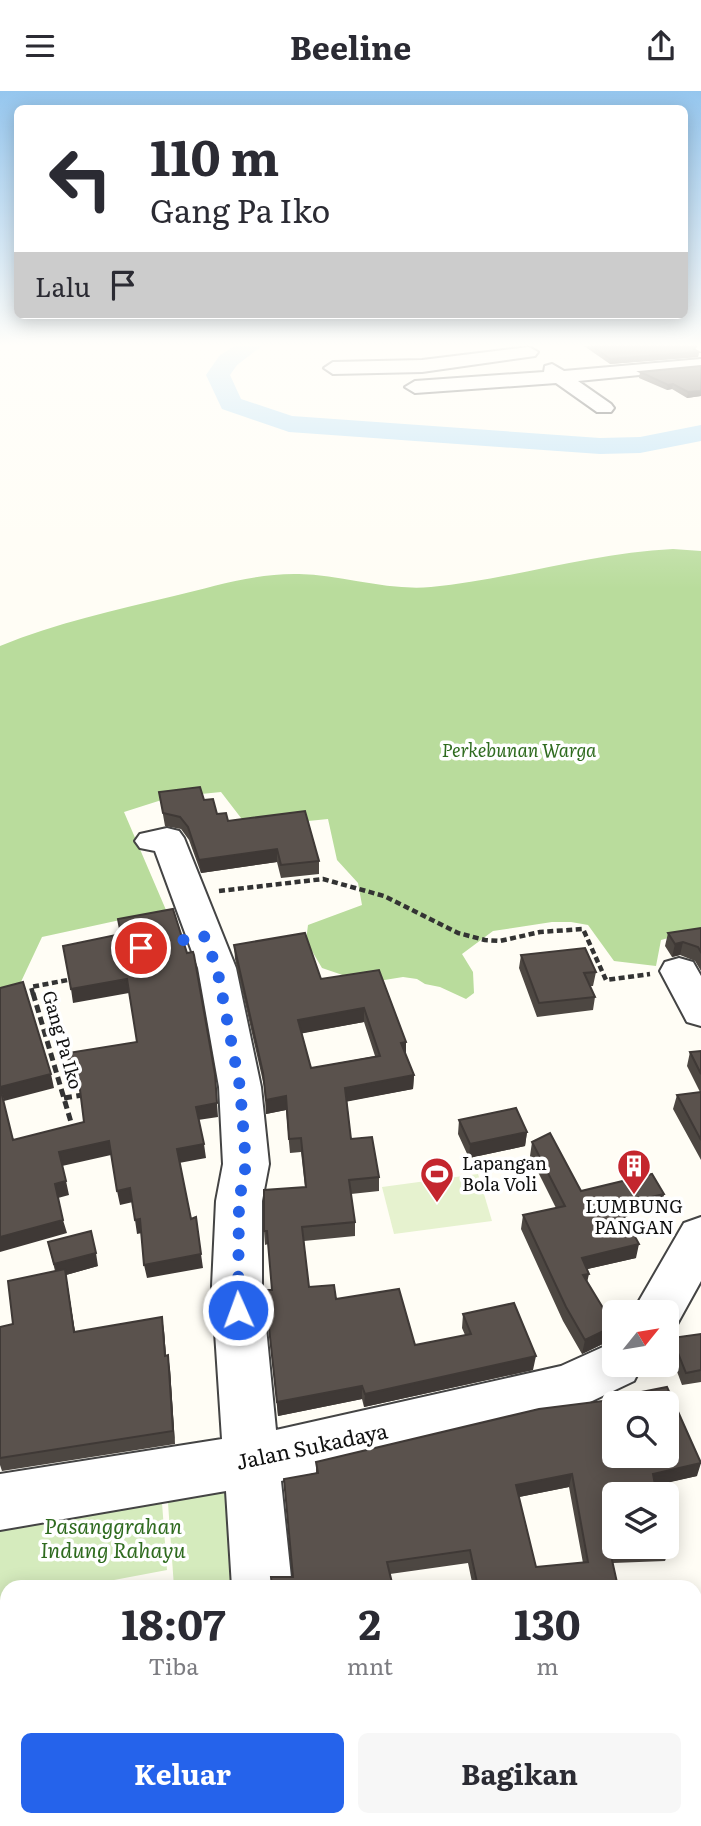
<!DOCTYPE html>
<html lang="id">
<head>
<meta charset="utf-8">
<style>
  :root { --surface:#fff; --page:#f7f7f7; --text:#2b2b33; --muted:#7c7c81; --accent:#2563eb }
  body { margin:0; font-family:Literata,serif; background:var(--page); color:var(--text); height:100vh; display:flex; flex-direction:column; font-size:26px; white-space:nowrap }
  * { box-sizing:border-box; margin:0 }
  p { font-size:23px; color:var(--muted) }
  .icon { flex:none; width:38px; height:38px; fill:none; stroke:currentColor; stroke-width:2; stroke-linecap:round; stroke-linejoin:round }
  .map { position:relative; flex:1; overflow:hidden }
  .details { position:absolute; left:0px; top:1489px; width:702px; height:247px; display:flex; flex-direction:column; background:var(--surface); border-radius:21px 21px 0 0; box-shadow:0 4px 18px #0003 }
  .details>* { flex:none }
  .hud { position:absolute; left:14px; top:14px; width:674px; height:214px; border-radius:10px; box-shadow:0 4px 18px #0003; background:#fff; color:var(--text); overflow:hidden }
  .needle { width:46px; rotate:60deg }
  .buttons { position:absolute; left:602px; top:1209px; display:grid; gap:14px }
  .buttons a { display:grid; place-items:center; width:77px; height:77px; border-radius:10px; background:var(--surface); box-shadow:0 4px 18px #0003; font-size:35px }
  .pin { position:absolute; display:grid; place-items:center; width:60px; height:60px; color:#fff; margin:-30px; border:4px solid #fff; border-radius:50%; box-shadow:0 2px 7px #0007 }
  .me { position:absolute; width:77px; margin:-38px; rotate:358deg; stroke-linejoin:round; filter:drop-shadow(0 0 5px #0008) }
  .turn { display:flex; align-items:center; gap:24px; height:147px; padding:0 21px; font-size:32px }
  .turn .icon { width:91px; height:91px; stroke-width:2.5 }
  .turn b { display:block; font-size:49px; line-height:60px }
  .then { display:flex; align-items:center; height:66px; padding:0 21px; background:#0003; gap:14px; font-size:26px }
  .eta { display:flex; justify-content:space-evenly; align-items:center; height:119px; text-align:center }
  .eta b { font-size:42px; font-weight:700; line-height:49px }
  .button { display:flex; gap:14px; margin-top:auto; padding:14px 21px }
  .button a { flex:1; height:80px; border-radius:10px; background:var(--accent); color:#fff; font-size:28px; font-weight:700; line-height:80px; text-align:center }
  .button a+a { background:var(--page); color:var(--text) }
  header { display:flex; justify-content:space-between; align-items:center; height:91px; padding:0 21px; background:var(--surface); font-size:32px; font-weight:700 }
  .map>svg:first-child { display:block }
  .green { fill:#d5ebbd }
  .forest { fill:#b9dc9c }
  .pitch { fill:#e6f2cf }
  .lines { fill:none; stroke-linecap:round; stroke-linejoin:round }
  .river { fill:#b9e0f7; fill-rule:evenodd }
  .minor-casing { stroke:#444; stroke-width:4 }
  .path-far2 { stroke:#333; stroke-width:4.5; stroke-dasharray:6 3.5; stroke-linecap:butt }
  .path-far1 { stroke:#333; stroke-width:5; stroke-dasharray:8 4.5; stroke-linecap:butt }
  .path { stroke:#333; stroke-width:7; stroke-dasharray:10 5; stroke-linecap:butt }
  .minor { fill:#fff; fill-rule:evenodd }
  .wall { fill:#4d4742; fill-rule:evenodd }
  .shaded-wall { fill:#3f3936 }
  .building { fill:#5a524d; stroke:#3f3936; stroke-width:2; fill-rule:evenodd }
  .route { stroke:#2563eb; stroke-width:12; stroke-dasharray:0 21.6 }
  .labels { text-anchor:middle; stroke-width:7; stroke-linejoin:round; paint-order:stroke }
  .park-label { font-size:18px; font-style:italic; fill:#2f6b1f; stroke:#fff }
  .street-label { font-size:18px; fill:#111; stroke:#fff }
  .poi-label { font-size:18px; fill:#111; stroke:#fff; text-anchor:start }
  .near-street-label { font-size:21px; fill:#111; stroke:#fff }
  .near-park-label { font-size:21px; font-style:italic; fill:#2f6b1f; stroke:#fff }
</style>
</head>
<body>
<header><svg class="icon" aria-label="menu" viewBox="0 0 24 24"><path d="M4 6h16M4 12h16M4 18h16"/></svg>Beeline<svg class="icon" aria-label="share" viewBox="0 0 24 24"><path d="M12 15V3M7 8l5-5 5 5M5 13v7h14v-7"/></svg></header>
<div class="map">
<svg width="701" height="1735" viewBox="0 0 701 1735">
  <rect width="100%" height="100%" fill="#fffdf5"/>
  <path class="green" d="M 237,1386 L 249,1496 L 174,1496 L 167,1398 Z
    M 161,1398 L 167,1479 L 77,1496 L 7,1496 L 7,1531 L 0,1532 L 0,1428 Z"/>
  <path class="forest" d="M 673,458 L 701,460 L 701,840 L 698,839 L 661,849 L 656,875 L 614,870 L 588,834 L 571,831 L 552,831 L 493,840 L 462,863 L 473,881 L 474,902 L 466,908 L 440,896 L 425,893 L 417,888 L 403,886 L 366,892 L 322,877 L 306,850 L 308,834 L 362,814 L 358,792 L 337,769 L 328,728 L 248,736 L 221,701 L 171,706 L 124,721 L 166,819 L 42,846 L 19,895 L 0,900 L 0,555 C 56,532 115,519 174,505 C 215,495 256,482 299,483 C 343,484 387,500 431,496 C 513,488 590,462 673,458 Z"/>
  <path class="pitch" d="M 478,1083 L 492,1130 L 394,1143 L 382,1096 Z"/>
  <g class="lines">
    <path class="river" d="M 235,255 L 262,255 L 237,274 L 230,284 L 241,308 L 292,325 L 600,347 L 640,346 L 701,334 L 701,350 L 640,362 L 600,363 L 289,341 L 222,318 L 206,284 L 220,264 Z"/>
    <g class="minor-casing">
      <path id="minor" d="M 529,256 L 538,261 L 535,265 L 422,281 L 333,283 L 324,277 L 333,271 L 422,269 Z
        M 701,268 L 701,278 L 578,290 L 611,313 L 614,317 L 611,321 L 597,321 L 556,292 L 415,302 L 405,296 L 415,290 L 544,281 L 545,275 L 552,273 L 564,280 Z
        M 167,737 L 179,740 L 184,747 L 236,877 L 261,996 L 269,1073 L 262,1110 L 262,1195 L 276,1339 L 561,1275 L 614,1251 L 614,1274 L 642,1274 L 634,1290 L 569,1321 L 281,1390 L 292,1496 L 232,1496 L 226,1400 L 0,1439 L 0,1383 L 222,1348 L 212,1195 L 216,1110 L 223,1073 L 219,996 L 198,877 L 155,760 L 140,757 L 135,750 L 140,743 Z
        M 679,867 L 693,871 L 701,885 L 701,935 L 687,931 L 660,880 L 665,871 Z
        M 701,1126 L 701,1190 L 675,1237 L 667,1240 L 667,1222 L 632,1222 L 684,1132 Z
        M 252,1729 L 320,1729 L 321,1735 L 253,1735 Z"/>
    </g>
    <path class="path-far2" d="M 219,800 L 323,788 L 384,805 L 458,842 L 485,849 L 500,850 L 540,841 L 583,838 L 606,889 L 650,883
      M 33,903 L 31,896 L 73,888"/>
    <path class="path-far1" d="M 33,902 L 73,1038
      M 64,1007 L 83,1004"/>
    <path class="path" d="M 0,1649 L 7,1648"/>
    <use href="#minor" class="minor"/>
  </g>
  <path class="wall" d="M 584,255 L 697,255 L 695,258 L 699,261 L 698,266 L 610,273 Z
    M 701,275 L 701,305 L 687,307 L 672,298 L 667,299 L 639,287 L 640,281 Z
    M 159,701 L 204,709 L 217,723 L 228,730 L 319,770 L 319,783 L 281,787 L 277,771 L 201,782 L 189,749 L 181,738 L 165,735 Z
    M 701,837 L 701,880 L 695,870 L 680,864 L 672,866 L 665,855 L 668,842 Z
    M 234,854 L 321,888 L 379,879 L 406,964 L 414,984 L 413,998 L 347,1010 L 351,1048 L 379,1086 L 379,1100 L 351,1103 L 355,1131 L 355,1145 L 304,1150 L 309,1196 L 336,1208 L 415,1254 L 465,1244 L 462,1237 L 463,1223 L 533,1279 L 364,1316 L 362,1308 L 278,1325 L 266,1213 L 272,1199 L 268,1153 L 265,1154 L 264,1140 L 305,1096 L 301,1061 L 290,1062 L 286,1019 L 266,1023 L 264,995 L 235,868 ZM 364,931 L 375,965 L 311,977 L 302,942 Z
    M 521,864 L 596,881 L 593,895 L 590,895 L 595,906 L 593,919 L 537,926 L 519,877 Z
    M 701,960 L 701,1069 L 673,1018 L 677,1004 L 700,1001 L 687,975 L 690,961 Z
    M 459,1029 L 527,1041 L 525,1055 L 469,1067 L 458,1043 Z
    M 532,1051 L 581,1100 L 664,1103 L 661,1117 L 624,1126 L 636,1167 L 587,1178 L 587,1191 L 611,1249 L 582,1263 L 563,1230 L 521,1138 L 523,1124 L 556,1117 L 530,1065 Z
    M 48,1151 L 98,1175 L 66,1184 L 75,1241 L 164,1240 L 166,1265 L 170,1278 L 175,1353 L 2,1380 L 0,1374 L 0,1236 L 13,1233 L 55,1180 Z
    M 701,1243 L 701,1291 L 682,1294 L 669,1259 L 672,1247 Z
    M 626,1304 L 697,1385 L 655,1394 L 670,1457 L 665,1470 L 613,1472 L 618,1496 L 473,1496 L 468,1472 L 390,1483 L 293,1486 L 316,1382 L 316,1371 L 626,1307 ZM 569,1396 L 583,1472 L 536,1476 L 519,1406 Z
    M 7,1525 L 7,1602 L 0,1604 L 0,1527 Z
    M 7,1729 L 251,1729 L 250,1733 L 244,1735 Z
    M 482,1729 L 582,1729 L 584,1735 L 483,1735 Z"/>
  <path class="shaded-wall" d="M 697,255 L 694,261 L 699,261 L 698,266 L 610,273 L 610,268 Z
    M 673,293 L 672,298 L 667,299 L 668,294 Z
    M 701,300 L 701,305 L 687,307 L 688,301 Z
    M 277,758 L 277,771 L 201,782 L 199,769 Z
    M 683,851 L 680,864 L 672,866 L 675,853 Z
    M 127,888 L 129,902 L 73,912 L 71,898 Z
    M 364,917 L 364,931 L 299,943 L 298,929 Z
    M 406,951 L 406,965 L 401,952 Z
    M 51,983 L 54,997 L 4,1010 L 0,996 Z
    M 78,983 L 81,997 L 73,999 L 70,985 Z
    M 215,983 L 218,1026 L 198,1029 L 196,1016 Z
    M 414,984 L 413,998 L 345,1011 L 345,997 Z
    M 286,1005 L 286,1019 L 266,1023 L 266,1009 Z
    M 527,1041 L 525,1055 L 469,1067 L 470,1053 Z
    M 109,1050 L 111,1064 L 62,1075 L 59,1061 Z
    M 204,1053 L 206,1067 L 179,1072 L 177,1058 Z
    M 66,1090 L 69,1104 L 58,1107 L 55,1093 Z
    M 130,1097 L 133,1111 L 120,1114 L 117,1100 Z
    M 664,1103 L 661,1117 L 615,1128 L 618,1114 Z
    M 140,1128 L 142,1142 L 137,1143 L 135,1129 Z
    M 63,1129 L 67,1142 L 0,1161 L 0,1146 Z
    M 639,1153 L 636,1167 L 579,1180 L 582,1167 Z
    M 96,1162 L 98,1175 L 66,1184 L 77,1254 L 54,1173 Z
    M 201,1163 L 203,1177 L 147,1187 L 144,1174 Z
    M 589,1183 L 586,1196 L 583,1184 Z
    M 162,1226 L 164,1240 L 167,1278 L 165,1265 Z
    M 614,1236 L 611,1249 L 582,1263 L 585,1249 Z
    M 168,1264 L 170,1278 L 175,1353 L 173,1340 Z
    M 536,1265 L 533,1279 L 364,1316 L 365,1303 Z
    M 362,1295 L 362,1308 L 278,1325 L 277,1311 Z
    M 701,1372 L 697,1385 L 649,1396 L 653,1383 Z
    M 572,1383 L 569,1396 L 514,1407 L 516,1394 Z"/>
  <path class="building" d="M 592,255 L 695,255 L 694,258 L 699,261 L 610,268 Z
    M 701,275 L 701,300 L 688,301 L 673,293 L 668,294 L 640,281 Z
    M 200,696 L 204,709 L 213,708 L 217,723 L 226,722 L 228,730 L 305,720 L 319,770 L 281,774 L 277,758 L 199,769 L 188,736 L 180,726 L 163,722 L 159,701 Z
    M 173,818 L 187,862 L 193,861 L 194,864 L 215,983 L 217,1012 L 196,1016 L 204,1053 L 177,1058 L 191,1128 L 196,1126 L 201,1163 L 144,1174 L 140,1128 L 135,1129 L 130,1097 L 117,1100 L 109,1050 L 59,1061 L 66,1090 L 55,1093 L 63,1129 L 0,1146 L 0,897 L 23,891 L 51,983 L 0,996 L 13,1049 L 84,1031 L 78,983 L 70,985 L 68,962 L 137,951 L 127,888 L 71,898 L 63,855 L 121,843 L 118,828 Z
    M 701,837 L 701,861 L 698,856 L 683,851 L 675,853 L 668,842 Z
    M 305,842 L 321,888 L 379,879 L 406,951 L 401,952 L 414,984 L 345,997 L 351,1048 L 372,1046 L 379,1086 L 349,1089 L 355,1131 L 302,1136 L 309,1196 L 334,1194 L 336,1208 L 399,1198 L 415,1254 L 471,1243 L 463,1223 L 514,1212 L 536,1265 L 365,1303 L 362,1295 L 277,1311 L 265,1199 L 272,1199 L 267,1140 L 264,1140 L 264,1099 L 306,1096 L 301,1047 L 289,1048 L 286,1005 L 266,1009 L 263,982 L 234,854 ZM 364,917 L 380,965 L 311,977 L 298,929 Z
    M 585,857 L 596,881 L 584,882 L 595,906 L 539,912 L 521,864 Z
    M 701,960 L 701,983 L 690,961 Z
    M 701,1001 L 701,1049 L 677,1004 Z
    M 516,1017 L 527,1041 L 470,1053 L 459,1029 Z
    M 550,1042 L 581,1100 L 652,1083 L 664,1103 L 618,1114 L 639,1153 L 582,1167 L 589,1183 L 583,1184 L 614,1235 L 585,1249 L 566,1216 L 523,1124 L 565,1115 L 532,1051 Z
    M 91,1140 L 96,1162 L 54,1173 L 48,1151 Z
    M 65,1178 L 74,1241 L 162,1226 L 165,1265 L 168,1264 L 173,1340 L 0,1367 L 0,1236 L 13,1233 L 8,1190 Z
    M 701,1243 L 701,1279 L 686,1282 L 672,1247 Z
    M 667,1296 L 701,1372 L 653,1383 L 657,1404 L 614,1404 L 614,1456 L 667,1456 L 667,1445 L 670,1457 L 610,1460 L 618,1496 L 478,1496 L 470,1459 L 387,1471 L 393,1496 L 272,1496 L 271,1486 L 293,1486 L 284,1388 L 318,1382 L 316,1371 L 539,1318 L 627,1307 L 626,1304 ZM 614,1312 L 667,1312 L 667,1365 L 614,1365 ZM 572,1383 L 588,1471 L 536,1476 L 516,1394 Z
    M 7,1525 L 7,1590 L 0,1591 L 0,1527 Z
    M 7,1659 L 7,1729 L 243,1729 L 243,1735 L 0,1735 L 0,1660 Z
    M 315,1729 L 405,1729 L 406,1735 L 316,1735 Z
    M 486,1729 L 582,1729 L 584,1735 L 487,1735 Z"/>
  <linearGradient id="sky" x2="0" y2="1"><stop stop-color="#95c6ee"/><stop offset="0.51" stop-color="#fffefa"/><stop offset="1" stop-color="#fffefa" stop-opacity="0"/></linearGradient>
  <rect width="701" height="498" fill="url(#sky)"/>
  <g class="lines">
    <path class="route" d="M 141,857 L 204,845 L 217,877 L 240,996 L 246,1073 L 239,1110 L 238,1219"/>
  </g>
  <defs>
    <g id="building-pin" transform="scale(1.75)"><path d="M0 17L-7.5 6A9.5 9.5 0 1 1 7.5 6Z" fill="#c4262e" stroke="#fff"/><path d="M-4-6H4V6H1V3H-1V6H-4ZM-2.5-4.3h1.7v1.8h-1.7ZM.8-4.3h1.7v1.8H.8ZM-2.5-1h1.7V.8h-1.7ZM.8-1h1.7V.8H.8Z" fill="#fff"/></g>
    <g id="stadium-pin" transform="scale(1.75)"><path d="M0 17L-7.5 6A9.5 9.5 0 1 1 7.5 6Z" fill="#c4262e" stroke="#fff"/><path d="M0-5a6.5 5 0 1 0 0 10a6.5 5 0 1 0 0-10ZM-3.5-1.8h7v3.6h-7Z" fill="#fff"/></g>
  </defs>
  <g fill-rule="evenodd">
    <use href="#building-pin" x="634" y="1075"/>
    <use href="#stadium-pin" x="437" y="1083"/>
  </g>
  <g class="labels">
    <g class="park-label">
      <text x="519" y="666">Perkebunan Warga</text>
    </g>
    <g class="street-label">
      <text transform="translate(62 949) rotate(74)" y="6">Gang Pa Iko</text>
    </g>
    <g class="poi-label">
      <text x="462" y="1079">Lapangan<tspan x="462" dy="21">Bola Voli</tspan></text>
      <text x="634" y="1122" text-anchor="middle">LUMBUNG<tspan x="634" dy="21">PANGAN</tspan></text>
    </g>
    <g class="near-street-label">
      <text transform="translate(312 1356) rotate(-12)" y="7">Jalan Sukadaya</text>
    </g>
    <g class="near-park-label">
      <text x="113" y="1443">Pasanggrahan<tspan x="113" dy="24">Indung Rahayu</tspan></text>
    </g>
  </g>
</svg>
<div class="buttons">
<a><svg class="needle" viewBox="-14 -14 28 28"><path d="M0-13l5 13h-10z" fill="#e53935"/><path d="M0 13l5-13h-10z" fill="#7c7c81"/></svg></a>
<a><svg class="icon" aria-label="search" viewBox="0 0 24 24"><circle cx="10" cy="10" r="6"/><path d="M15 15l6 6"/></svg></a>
<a><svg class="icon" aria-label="layers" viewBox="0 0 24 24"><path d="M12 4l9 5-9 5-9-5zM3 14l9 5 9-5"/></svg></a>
</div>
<div class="pin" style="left:141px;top:857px;background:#d93025"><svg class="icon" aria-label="arrive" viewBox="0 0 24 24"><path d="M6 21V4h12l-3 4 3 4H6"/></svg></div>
<svg class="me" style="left:238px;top:1219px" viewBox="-20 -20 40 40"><circle r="17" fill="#2563eb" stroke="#fff" stroke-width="3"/><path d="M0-11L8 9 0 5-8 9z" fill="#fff"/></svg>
<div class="hud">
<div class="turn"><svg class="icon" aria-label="left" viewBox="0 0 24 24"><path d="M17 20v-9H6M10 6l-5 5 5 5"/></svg><div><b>110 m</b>Gang Pa Iko</div></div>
<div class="then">Lalu<svg class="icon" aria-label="arrive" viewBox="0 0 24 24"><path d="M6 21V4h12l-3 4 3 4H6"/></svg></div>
</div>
<section class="details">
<div class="eta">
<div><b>18:07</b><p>Tiba</p></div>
<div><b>2</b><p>mnt</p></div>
<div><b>130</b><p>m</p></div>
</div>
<div class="button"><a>Keluar</a><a>Bagikan</a></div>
</section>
</div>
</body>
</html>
